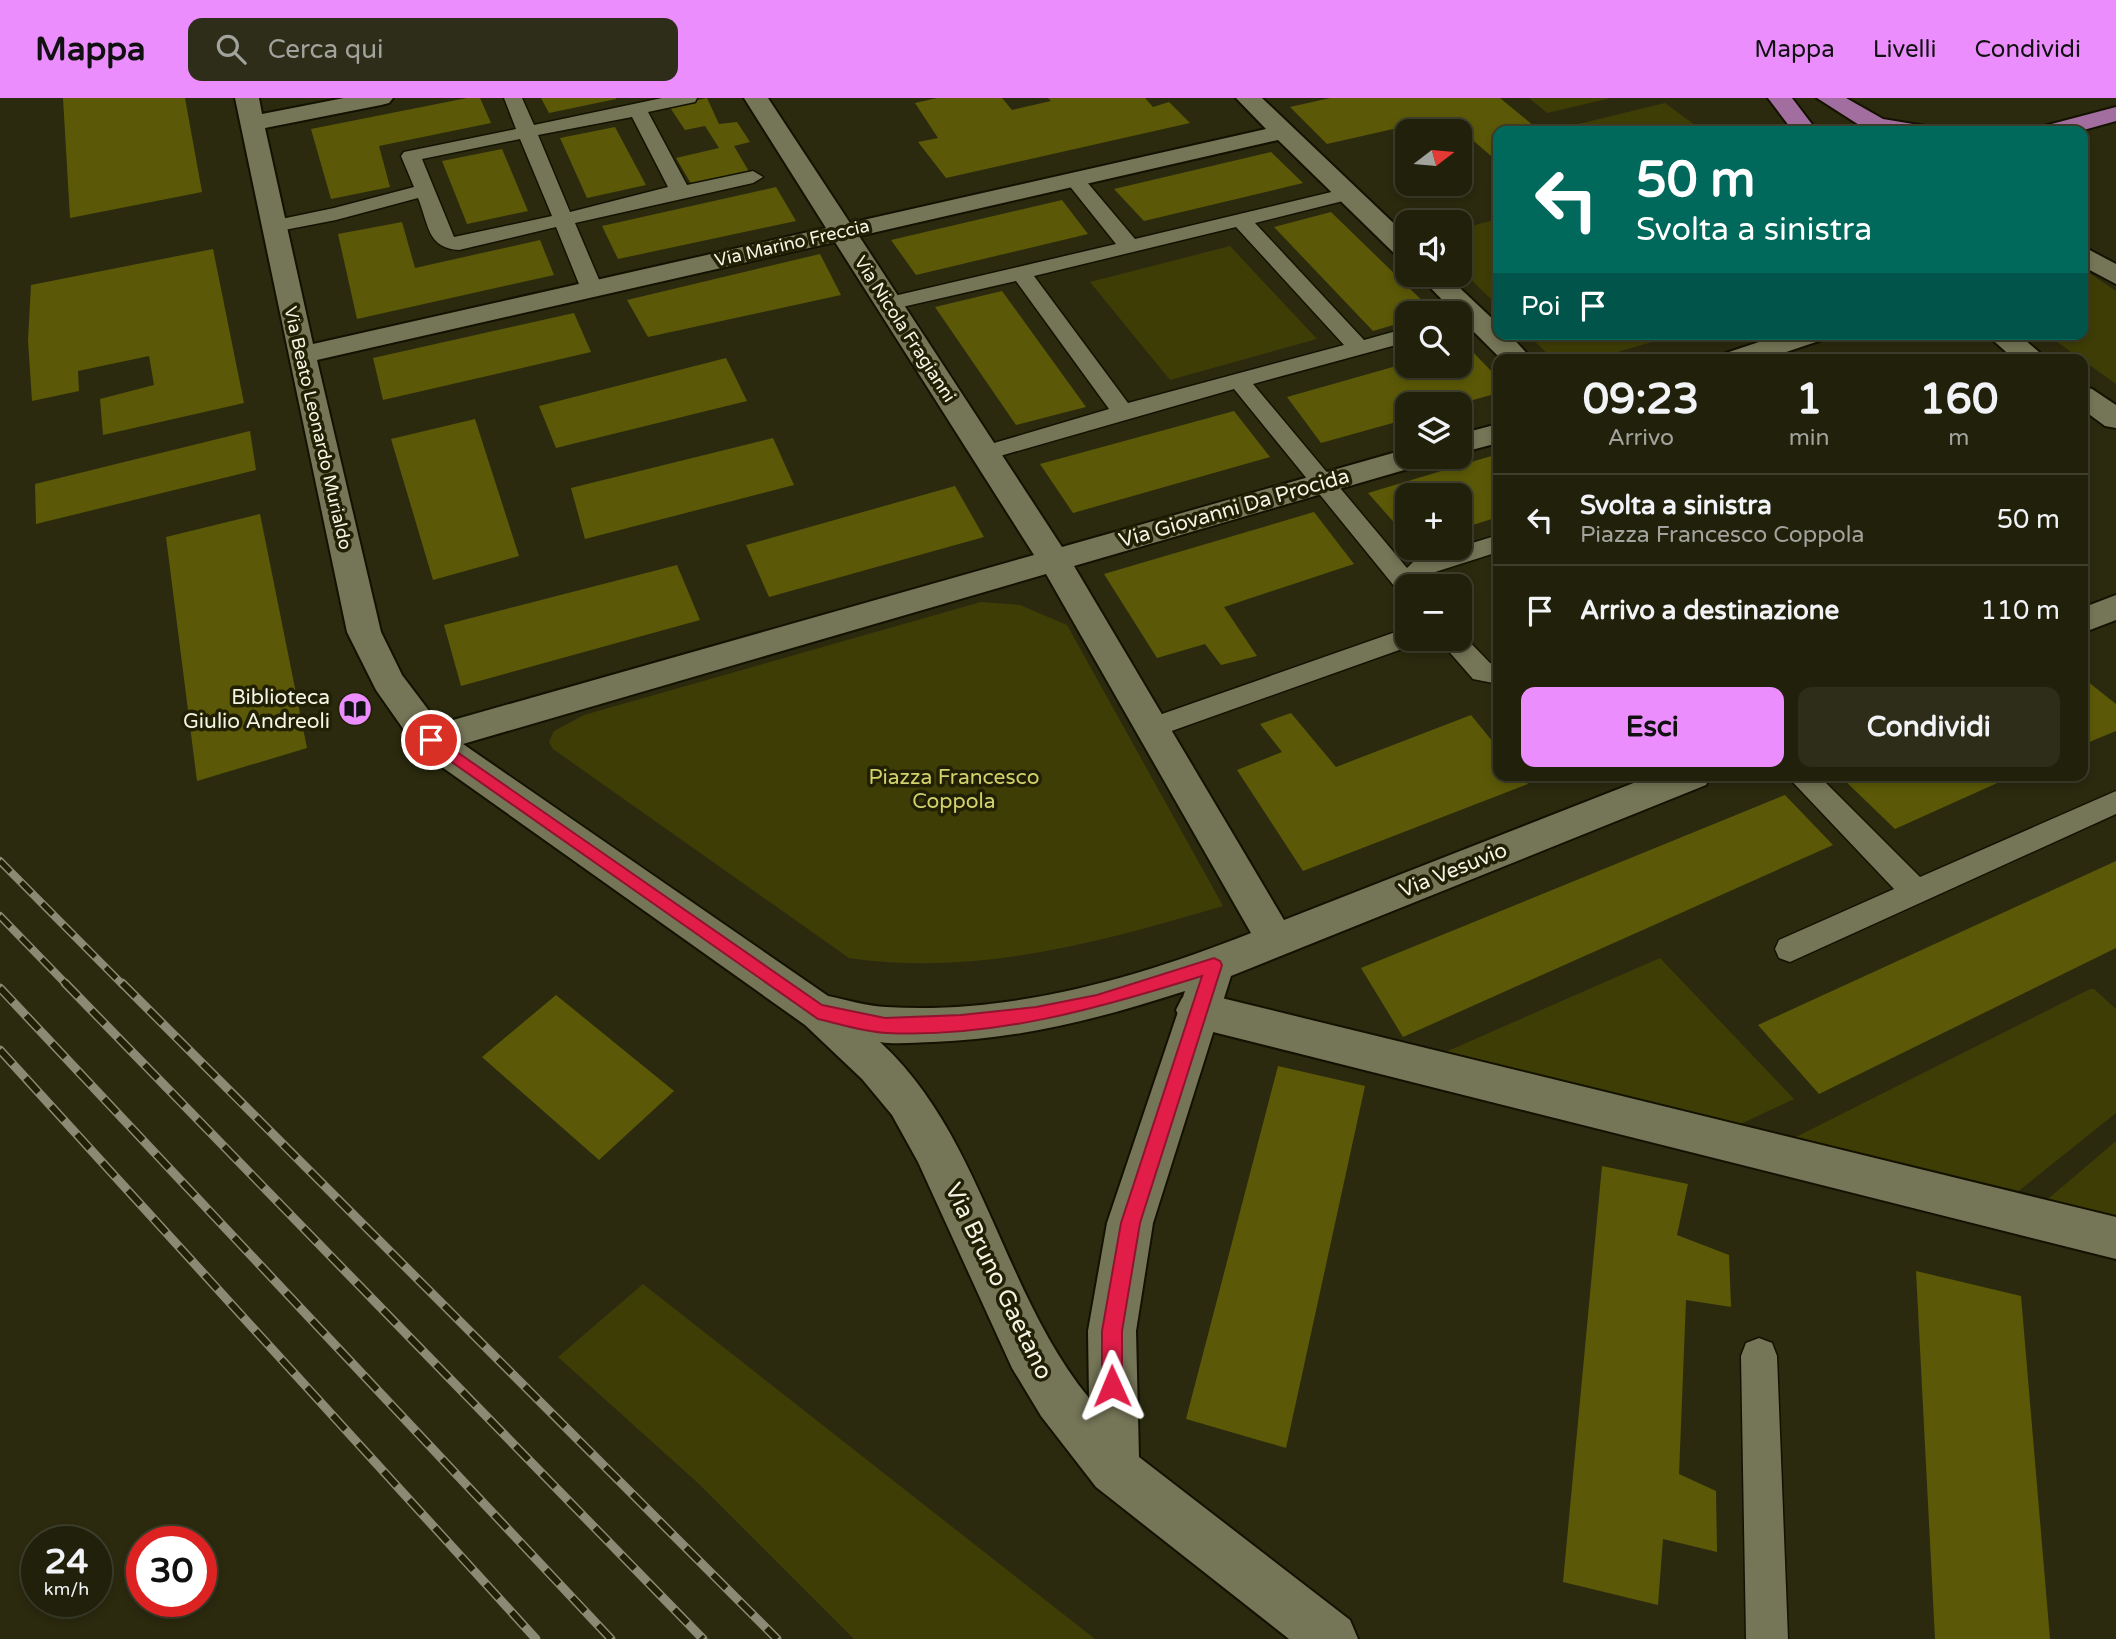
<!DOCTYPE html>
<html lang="it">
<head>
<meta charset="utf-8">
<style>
  :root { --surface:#20200b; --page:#2d2d19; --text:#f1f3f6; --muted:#a2a39d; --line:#3d3e2c; --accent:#eb8dfc }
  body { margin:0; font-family:"Varela Round",sans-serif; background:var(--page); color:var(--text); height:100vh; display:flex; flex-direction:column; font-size:26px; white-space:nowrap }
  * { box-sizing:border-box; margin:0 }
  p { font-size:23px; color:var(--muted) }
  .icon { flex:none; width:38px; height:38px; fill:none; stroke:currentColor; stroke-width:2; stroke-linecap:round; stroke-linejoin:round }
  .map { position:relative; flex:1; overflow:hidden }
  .drawer { position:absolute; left:1493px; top:256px; width:595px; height:427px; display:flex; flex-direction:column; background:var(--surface); border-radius:14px; box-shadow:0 4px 10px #0003,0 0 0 2px var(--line) }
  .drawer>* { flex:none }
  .guide { position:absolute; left:1493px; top:28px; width:595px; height:214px; border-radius:14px; box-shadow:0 4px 10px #0003,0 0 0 2px var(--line); background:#00695c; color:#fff; overflow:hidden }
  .needle { width:46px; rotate:74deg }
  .tools { position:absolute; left:1395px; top:21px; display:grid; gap:14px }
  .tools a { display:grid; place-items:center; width:77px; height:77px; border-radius:14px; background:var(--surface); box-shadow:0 4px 10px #0003,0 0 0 2px var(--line); font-size:35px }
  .speed { position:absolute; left:21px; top:1428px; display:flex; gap:14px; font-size:35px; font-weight:700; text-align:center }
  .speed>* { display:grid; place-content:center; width:91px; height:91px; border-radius:50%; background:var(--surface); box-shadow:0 4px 10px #0003,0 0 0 2px var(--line); line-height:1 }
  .speed small { font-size:18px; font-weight:400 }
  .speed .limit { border:10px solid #d22; background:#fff; color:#111 }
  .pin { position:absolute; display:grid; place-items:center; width:60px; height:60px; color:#fff; margin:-30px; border:4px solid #fff; border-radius:50%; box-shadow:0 2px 7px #0007 }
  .me { position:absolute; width:77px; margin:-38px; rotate:359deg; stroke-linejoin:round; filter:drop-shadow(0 0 5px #0008) }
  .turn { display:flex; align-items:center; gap:24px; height:147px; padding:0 28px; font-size:32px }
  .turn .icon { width:91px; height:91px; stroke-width:2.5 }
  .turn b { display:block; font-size:49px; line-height:60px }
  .then { display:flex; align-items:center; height:66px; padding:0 28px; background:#0003; gap:14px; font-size:26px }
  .eta { display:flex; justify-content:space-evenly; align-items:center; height:119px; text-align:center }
  .eta b { font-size:42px; font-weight:700; line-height:49px }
  .cta { display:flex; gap:14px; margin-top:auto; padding:14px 28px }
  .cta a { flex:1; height:80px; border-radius:14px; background:var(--accent); color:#111; font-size:28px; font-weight:700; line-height:80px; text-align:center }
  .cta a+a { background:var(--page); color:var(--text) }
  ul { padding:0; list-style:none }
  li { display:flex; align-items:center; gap:21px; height:91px; padding:0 28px; border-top:2px solid var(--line) }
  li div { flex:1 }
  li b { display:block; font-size:26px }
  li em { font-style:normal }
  header { display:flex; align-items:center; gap:42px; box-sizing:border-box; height:98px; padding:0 35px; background:var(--accent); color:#111 }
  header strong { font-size:33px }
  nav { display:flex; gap:38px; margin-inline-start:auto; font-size:24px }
  .search { width:490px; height:63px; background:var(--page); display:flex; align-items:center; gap:18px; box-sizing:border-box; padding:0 24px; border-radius:14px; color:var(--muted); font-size:26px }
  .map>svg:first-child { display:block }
  .green { fill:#3f3d06 }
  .building { fill:#5b5907 }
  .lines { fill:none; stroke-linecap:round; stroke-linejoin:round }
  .service-casing { stroke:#131200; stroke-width:3 }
  .pedestrian-casing { stroke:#131200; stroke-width:4 }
  .minor-casing { stroke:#131200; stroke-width:4 }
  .primary-casing { stroke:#131200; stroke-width:4 }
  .service { fill:#757557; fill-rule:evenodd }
  .pedestrian { fill:#757557; fill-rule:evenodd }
  .minor { fill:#757557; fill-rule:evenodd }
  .primary { fill:#a26e9f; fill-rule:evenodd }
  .rail-far1-casing { stroke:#8b8b75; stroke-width:8 }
  .rail-casing { stroke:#8b8b75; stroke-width:9 }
  .rail-far1 { stroke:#212005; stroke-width:5; stroke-dasharray:15; stroke-linecap:butt }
  .rail { stroke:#212005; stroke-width:6; stroke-dasharray:19; stroke-linecap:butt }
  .route { fill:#e11d48; stroke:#92132f; stroke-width:2 }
  .labels { text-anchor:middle; stroke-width:7; stroke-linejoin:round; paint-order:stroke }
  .far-street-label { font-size:18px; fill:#f3f4e3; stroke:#212005 }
  .street-label { font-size:21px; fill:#f3f4e3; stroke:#212005 }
  .poi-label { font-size:21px; fill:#f3f4e3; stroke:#212005; text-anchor:end }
  .park-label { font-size:21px; fill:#d2d16b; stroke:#212005 }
  .near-street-label { font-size:24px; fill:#f3f4e3; stroke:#212005 }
</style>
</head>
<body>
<header>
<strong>Mappa</strong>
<div class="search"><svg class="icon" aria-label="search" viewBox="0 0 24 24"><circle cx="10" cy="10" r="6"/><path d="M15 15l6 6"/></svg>Cerca qui</div>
<nav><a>Mappa</a><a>Livelli</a><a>Condividi</a></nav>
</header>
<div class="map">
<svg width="2116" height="1541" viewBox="0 0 2116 1541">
  <rect width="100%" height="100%" fill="#2b2a0f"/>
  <path class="green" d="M 1529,0 L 1611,0 L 1547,15 Z
    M 1665,5 L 1703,33 L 1572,33 L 1566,29 Z
    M 1498,121 L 1498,208 L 1460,171 L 1460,131 Z
    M 1230,148 L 1317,241 L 1170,282 L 1090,184 Z
    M 2083,171 L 2116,193 L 2116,286 L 2046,236 L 2082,236 Z
    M 1527,236 L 1680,236 L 1593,261 L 1553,261 Z
    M 981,504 L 1020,507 L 1067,527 L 1223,808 C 1101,844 976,879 849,860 L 553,651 L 549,644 L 554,633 L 584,617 Z
    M 1660,860 L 1794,1001 L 1732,1030 L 1441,956 Z
    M 2090,891 L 2094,891 L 2116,911 L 2116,1015 L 2010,1100 L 1792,1041 Z
    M 2116,1043 L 2116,1126 L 2041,1107 Z
    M 643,1186 L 1095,1541 L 854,1541 L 699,1386 L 558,1259 Z"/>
  <path class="building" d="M 63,0 L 185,0 L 202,94 L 70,120 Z
    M 467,0 L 480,0 L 491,25 L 379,48 L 390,89 L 331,101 L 311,31 Z
    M 541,0 L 616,0 L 616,1 L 549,15 Z
    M 707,0 L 719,26 L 737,24 L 750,44 L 734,48 L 751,77 L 693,89 L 676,60 L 719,50 L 705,28 L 685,32 L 669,8 Z
    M 937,0 L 1002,0 L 1012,12 L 1051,3 L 1048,0 L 1145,0 L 1153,9 L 1169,4 L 1190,25 L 946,80 L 918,44 L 938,40 L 915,5 Z
    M 1330,0 L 1500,0 L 1540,33 L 1498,33 L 1498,64 L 1446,19 L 1327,46 L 1290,9 Z
    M 615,29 L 646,87 L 587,100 L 560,40 Z
    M 502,51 L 528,113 L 467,126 L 442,63 Z
    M 1271,54 L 1303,85 L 1144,123 L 1114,91 Z
    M 776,89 L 796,123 L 618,161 L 602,128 Z
    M 1062,102 L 1088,136 L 916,177 L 891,142 Z
    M 1331,114 L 1435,215 L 1407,215 L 1407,223 L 1373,233 L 1274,129 Z
    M 402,124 L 415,170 L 540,142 L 554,177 L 357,221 L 338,136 Z
    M 213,151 L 244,305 L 103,337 L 100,301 L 154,287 L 149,258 L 78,273 L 79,293 L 32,303 L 28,242 L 31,187 Z
    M 820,156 L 841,197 L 648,239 L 627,202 Z
    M 1002,193 L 1086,309 L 1016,327 L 935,209 Z
    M 574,215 L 591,254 L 383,302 L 373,260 Z
    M 1467,248 L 1498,280 L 1498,295 L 1459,306 L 1407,306 L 1407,321 L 1321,345 L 1287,299 L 1407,265 L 1407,268 L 1460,268 L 1460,250 Z
    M 726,260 L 747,303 L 556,350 L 539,308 Z
    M 1234,313 L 1270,359 L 1073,415 L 1040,366 Z
    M 475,321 L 519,458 L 433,482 L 391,341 Z
    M 250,333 L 256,372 L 36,426 L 35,386 Z
    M 773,340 L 794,387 L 585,441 L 571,390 Z
    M 1498,356 L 1498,419 L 1460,431 L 1460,397 L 1407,397 L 1407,439 L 1368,395 Z
    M 955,388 L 984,439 L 769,499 L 746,447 Z
    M 1314,414 L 1354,466 L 1224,509 L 1257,558 L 1221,567 L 1205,546 L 1157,560 L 1104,476 Z
    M 260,416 L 307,650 L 197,683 L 166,439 Z
    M 677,467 L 700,522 L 461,588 L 444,527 Z
    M 2082,579 L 2116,606 L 2116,633 L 2082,647 Z
    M 1291,615 L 1336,669 L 1471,617 L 1498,650 L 1498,677 L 1521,677 L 1528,686 L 1303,773 L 1237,672 L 1282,654 L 1260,626 Z
    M 1839,677 L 2015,677 L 1895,731 Z
    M 1785,697 L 1833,747 L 1403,939 L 1361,870 Z
    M 2116,763 L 2116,850 L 1819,996 L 1758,927 Z
    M 556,897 L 674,993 L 599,1062 L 482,959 Z
    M 1278,968 L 1365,988 L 1286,1350 L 1186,1321 Z
    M 1602,1068 L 1688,1086 L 1677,1137 L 1729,1157 L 1731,1209 L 1686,1202 L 1679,1376 L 1716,1393 L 1717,1454 L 1663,1441 L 1658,1507 L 1563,1484 Z
    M 1916,1173 L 2021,1198 L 2050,1541 L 1935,1541 Z"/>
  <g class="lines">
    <g class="service-casing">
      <path id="service" d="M 504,0 L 522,0 L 534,27 L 662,0 L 697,0 L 695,4 L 648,14 L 687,87 L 753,73 L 763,79 L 753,85 L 575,125 L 603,191 L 592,197 L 581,191 L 556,129 L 459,152 C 427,150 429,127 418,100 L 336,122 L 274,134 L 264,128 L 267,124 L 334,110 L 414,89 L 401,58 L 404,54 L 516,31 ZM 632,19 L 668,89 L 570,114 L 538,37 ZM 520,41 L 552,118 L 454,139 L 422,61 Z
        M 1074,75 L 1081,77 L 1135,141 L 1348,90 L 1355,92 L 1358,96 L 1355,100 L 1255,125 L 1364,242 L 1407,230 L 1407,244 L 1253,286 L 1407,470 L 1414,463 L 1498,437 L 1498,454 L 1432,475 L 1421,488 L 1407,488 L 1407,497 L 1399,494 L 1234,291 L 993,360 L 977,360 L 973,355 L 977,350 L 1109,311 L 1016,183 L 889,212 L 878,206 L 881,201 L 1116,146 L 1064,81 ZM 1236,129 L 1344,247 L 1128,305 L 1034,178 Z
        M 1407,530 L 1407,541 L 1419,541 L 1416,546 L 1152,640 L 1142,637 L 1138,630 L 1142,623 Z
        M 1460,534 L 1490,565 L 1498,566 L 1498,586 L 1473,581 L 1438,541 L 1460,541 Z
        M 1786,677 L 1818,677 L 1920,779 L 2116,693 L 2116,716 L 1790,864 L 1779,860 L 1775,851 L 1779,842 L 1894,791 Z
        M 1759,1240 L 1772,1245 L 1777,1258 L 1788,1541 L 1746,1541 L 1741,1258 L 1746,1245 Z"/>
    </g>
    <g class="pedestrian-casing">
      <path id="pedestrian" d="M 1197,894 L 2116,1119 L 2116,1161 L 1197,930 L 1182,924 L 1176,912 L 1182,900 Z"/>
    </g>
    <g class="minor-casing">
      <path id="minor" d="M 235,0 L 259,0 L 262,16 L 344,0 L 393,0 L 389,5 L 381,7 L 265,30 L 313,246 L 826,130 L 744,0 L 768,0 L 850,125 L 1266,31 L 1236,0 L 1262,0 L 1407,138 L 1407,161 L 1398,159 L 1278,42 L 859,138 L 1062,449 L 1407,351 L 1407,359 L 1429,359 L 1425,366 L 1074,468 L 1284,822 L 1654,677 L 1711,677 L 1706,687 L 1231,878 L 1153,1125 L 1136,1233 L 1139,1359 L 1350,1522 L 1358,1541 L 1289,1541 L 1096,1389 L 1041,1318 L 1012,1270 L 918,1064 L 892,1017 L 862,981 L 805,927 L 418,652 L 376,592 L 347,534 ZM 835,144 L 1034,457 L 439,626 L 402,577 L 381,534 L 317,262 ZM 1046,476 L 1251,835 C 1137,880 1010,917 886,909 C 867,908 847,902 828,898 L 463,646 ZM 1185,893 L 1107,1125 L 1088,1233 L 1089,1300 C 1002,1194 982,1037 880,944 C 897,947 916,944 933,944 C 1021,941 1102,920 1185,893 Z
        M 2082,148 L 2116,166 L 2116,186 L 2082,168 Z
        M 1418,177 L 1446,177 L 1498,226 L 1498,236 L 1509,236 L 1532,261 L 1501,261 L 1460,220 L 1460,215 L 1455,215 Z
        M 1783,236 L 1826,236 L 1822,242 L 1765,261 L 1722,261 L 1726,255 Z
        M 1986,236 L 2018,236 L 2047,261 L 2014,261 Z
        M 2082,288 L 2092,291 L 2116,307 L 2116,330 L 2105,328 L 2082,311 Z
        M 1498,326 L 1498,345 L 1460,355 L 1460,336 Z
        M 2116,497 L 2116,522 L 2082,535 L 2082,510 Z"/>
    </g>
    <g class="primary-casing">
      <path id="primary" d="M 1768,0 L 1792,0 L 1817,33 L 1793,33 Z
        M 1817,0 L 1846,0 L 1883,21 L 1925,28 L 1928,33 L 1867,32 Z
        M 2116,9 L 2116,23 L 2080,33 L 2041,33 L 2044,28 Z"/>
    </g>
    <use href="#service" class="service"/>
    <use href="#pedestrian" class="pedestrian"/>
    <use href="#minor" class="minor"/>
    <use href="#primary" class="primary"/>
    <g class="rail-far1-casing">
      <path id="rail-far1" d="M 0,763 L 123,887
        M 0,818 L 67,887"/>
    </g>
    <g class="rail-casing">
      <path id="rail" d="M 65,885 L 703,1541
        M 122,885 L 777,1541
        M 0,890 L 611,1541
        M 0,952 L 536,1541"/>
    </g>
    <use href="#rail-far1" class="rail-far1"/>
    <use href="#rail" class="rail"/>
  </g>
  <path class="route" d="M 431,636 L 822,907 L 885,920 L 961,917 L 1036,909 L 1097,897 L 1214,860 L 1220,863 L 1222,867 L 1140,1125 L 1122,1233 L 1122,1288 L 1120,1295 L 1112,1298 L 1105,1295 L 1102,1288 L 1102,1233 L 1121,1125 L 1202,878 C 1100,910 995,940 887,935 C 864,934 840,926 818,921 L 426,646 L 424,642 Z"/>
  <defs>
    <g id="library-disc" transform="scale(1.75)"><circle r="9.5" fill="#eb8dfc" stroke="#212005"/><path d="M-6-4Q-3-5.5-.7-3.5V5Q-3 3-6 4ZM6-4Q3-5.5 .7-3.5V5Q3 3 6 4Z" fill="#111"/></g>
  </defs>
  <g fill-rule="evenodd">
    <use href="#library-disc" x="355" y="611"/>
  </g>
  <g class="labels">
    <g class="far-street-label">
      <text transform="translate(792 145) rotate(-13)" y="6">Via Marino Freccia</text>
      <text transform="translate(905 231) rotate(57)" y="6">Via Nicola Fragianni</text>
      <text transform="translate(318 330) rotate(77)" y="6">Via Beato Leonardo Murialdo</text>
    </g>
    <g class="street-label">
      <text transform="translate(1234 410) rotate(-16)" y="7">Via Giovanni Da Procida</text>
      <text transform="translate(1453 772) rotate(-22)" y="7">Via Vesuvio</text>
    </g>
    <g class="poi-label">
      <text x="330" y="606">Biblioteca<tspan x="330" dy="24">Giulio Andreoli</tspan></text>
    </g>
    <g class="park-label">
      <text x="954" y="686">Piazza Francesco<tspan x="954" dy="24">Coppola</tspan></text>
    </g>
    <g class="near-street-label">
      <text transform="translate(999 1183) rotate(64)" y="8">Via Bruno Gaetano</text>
    </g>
  </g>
</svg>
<div class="tools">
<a><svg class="needle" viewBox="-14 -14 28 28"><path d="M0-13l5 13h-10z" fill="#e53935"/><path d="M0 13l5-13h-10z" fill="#a2a39d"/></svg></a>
<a><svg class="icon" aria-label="sound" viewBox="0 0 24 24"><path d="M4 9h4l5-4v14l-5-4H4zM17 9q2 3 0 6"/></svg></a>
<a><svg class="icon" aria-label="search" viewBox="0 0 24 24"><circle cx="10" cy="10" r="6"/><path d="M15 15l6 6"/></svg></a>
<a><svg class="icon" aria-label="layers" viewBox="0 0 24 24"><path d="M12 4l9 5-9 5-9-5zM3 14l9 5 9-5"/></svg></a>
<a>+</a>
<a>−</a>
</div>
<div class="speed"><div>24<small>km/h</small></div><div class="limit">30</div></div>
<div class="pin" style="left:431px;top:642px;background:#d93025"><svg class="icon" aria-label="arrive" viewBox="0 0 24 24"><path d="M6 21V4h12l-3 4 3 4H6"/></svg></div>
<svg class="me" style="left:1112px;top:1288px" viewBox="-20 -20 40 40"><path d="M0-17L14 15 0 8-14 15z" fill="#e11d48" stroke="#fff" stroke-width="4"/></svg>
<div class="guide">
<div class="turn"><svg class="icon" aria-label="left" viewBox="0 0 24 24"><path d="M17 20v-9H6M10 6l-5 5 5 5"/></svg><div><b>50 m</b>Svolta a sinistra</div></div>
<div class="then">Poi<svg class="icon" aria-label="arrive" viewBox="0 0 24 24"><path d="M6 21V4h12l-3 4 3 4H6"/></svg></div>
</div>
<section class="drawer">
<div class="eta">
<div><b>09:23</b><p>Arrivo</p></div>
<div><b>1</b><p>min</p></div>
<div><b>160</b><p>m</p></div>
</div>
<ul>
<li><svg class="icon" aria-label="left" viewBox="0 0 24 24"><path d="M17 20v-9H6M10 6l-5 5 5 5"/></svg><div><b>Svolta a sinistra</b><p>Piazza Francesco Coppola</p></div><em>50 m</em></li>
<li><svg class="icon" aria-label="arrive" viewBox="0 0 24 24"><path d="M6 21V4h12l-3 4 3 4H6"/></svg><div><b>Arrivo a destinazione</b></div><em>110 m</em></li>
</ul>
<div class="cta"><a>Esci</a><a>Condividi</a></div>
</section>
</div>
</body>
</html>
